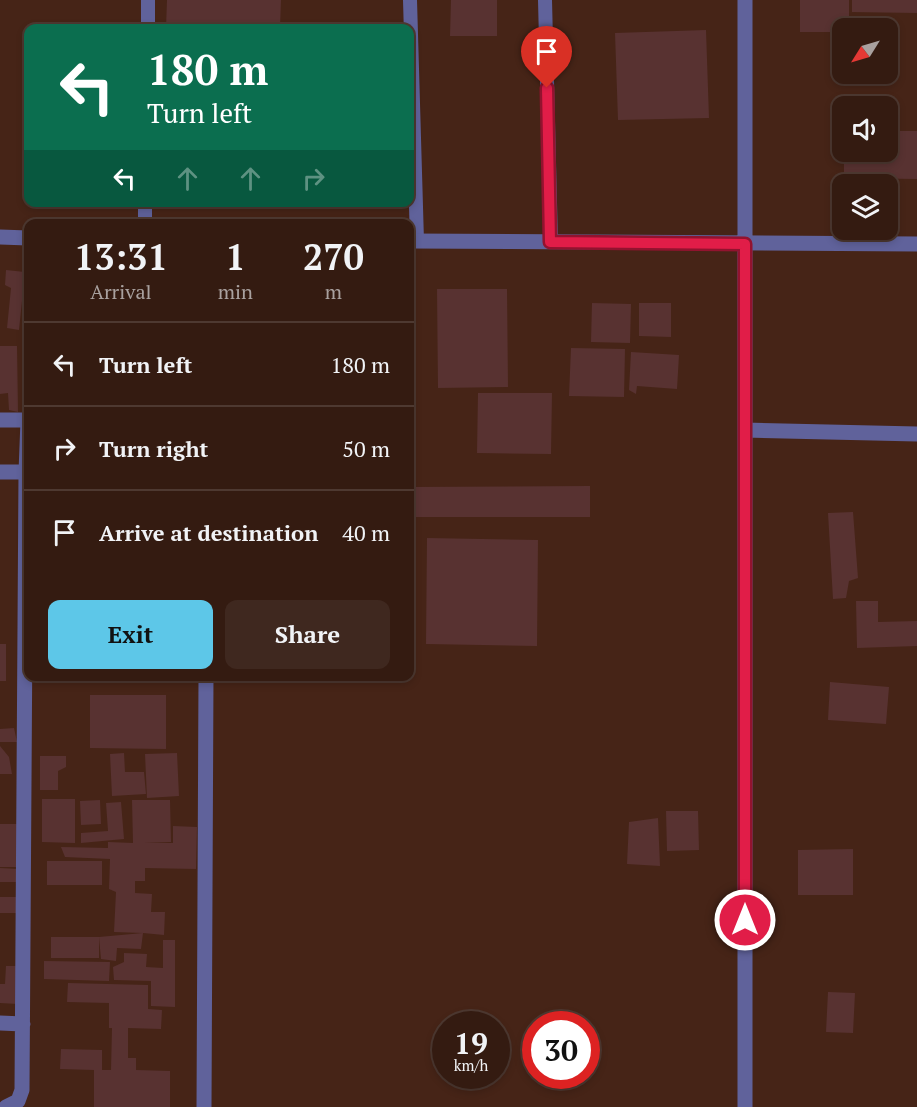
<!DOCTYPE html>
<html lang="en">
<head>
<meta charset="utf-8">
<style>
  :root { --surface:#341b11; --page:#3f281f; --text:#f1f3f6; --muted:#a9a19f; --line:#4e3931; --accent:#5dc7e8 }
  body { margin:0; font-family:"PT Serif",serif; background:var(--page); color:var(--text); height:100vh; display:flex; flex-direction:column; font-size:22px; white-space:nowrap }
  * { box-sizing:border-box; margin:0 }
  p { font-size:20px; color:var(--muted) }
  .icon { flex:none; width:33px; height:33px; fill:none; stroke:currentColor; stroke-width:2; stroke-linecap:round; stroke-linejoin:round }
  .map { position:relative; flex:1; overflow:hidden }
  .side { position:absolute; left:24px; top:219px; width:390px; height:462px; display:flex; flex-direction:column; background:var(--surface); border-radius:12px; box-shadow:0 3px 9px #0003,0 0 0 2px var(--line) }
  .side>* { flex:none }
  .hud { position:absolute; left:24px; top:24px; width:390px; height:183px; border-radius:12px; box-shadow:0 3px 9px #0003,0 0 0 2px var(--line); background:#0b6e4f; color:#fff; overflow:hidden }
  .needle { width:39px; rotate:233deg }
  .buttons { position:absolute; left:832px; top:18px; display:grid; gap:12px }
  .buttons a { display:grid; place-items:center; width:66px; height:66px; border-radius:12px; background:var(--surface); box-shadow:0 3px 9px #0003,0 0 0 2px var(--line); font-size:30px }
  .speed { position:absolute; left:432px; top:1011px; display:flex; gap:12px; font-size:30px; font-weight:700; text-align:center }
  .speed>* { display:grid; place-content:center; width:78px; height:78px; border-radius:50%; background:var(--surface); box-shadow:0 3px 9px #0003,0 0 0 2px var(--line); line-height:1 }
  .speed small { font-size:15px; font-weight:400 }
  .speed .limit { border:9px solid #d22; background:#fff; color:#111 }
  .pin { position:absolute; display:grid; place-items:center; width:51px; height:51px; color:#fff; margin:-62px -26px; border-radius:50% 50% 50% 0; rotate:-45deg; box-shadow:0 0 6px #0007 }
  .pin .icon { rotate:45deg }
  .me { position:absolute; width:66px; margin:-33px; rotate:0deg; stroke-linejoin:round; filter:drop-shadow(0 0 4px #0008) }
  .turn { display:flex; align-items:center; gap:21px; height:126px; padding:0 24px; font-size:27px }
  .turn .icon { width:78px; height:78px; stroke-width:2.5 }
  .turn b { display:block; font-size:42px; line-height:51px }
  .lanes { display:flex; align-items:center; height:57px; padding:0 24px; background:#0003; justify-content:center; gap:30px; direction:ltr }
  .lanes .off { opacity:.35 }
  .eta { display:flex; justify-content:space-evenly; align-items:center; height:102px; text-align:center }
  .eta b { font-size:36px; font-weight:600; line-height:42px }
  .cta { display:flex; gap:12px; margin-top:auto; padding:12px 24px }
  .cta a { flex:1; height:69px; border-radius:12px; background:var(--accent); color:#111; font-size:24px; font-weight:600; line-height:69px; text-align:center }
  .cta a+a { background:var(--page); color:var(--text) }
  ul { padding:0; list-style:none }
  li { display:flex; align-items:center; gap:18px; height:84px; padding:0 24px; border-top:2px solid var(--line) }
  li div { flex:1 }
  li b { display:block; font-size:22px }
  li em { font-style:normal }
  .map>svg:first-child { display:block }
  .building { fill:#583231 }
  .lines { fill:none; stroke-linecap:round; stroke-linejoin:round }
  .service { stroke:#60629b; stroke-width:14 }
  .minor { stroke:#60629b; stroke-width:15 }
  .route-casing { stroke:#92132f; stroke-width:15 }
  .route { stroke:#e11d48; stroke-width:10 }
</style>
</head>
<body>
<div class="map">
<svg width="917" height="1107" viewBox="0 0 917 1107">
  <rect width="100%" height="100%" fill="#462417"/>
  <path class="building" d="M 167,0 L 281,0 L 280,28 L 166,28 Z
    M 451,0 L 497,0 L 497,36 L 450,36 Z
    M 800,0 L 849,0 L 849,28 L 843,28 L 843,32 L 800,32 Z
    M 852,0 L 917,0 L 917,13 L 852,12 Z
    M 706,30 L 709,118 L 618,120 L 615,33 Z
    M 888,131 L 917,131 L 917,179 L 844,178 L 844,152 L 888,152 Z
    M 6,270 L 25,272 L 19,330 L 7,328 L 11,288 L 5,285 Z
    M 437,289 L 507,289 L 508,387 L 438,388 Z
    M 592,303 L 631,304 L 630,343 L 591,342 Z
    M 639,303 L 671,303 L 671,337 L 639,336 Z
    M 24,343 L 28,343 L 28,390 L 25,390 Z
    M 0,346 L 17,346 L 18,412 L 9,410 L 8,393 L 0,394 Z
    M 571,348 L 625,349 L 624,397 L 569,396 Z
    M 631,352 L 679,355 L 677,389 L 637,386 L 636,394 L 629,390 Z
    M 478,393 L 552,393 L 551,454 L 477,453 Z
    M 590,486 L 590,517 L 410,517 L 410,487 Z
    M 853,512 L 858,578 L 849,581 L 846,598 L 833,599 L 828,513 Z
    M 427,538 L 538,540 L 537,646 L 426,644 Z
    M 856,601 L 878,601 L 878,622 L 917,621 L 917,646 L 857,648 Z
    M 0,644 L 6,644 L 6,681 L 0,681 Z
    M 245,676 L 288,676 L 288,681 L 245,681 Z
    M 830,682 L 889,687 L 886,724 L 828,720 Z
    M 90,695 L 166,695 L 166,749 L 90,748 Z
    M 14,728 L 17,742 L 0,742 L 0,729 Z
    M 0,746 L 9,757 L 12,774 L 0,774 Z
    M 124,753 L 125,772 L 144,772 L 146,794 L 112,796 L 110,754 Z
    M 177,753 L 179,796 L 147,798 L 145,754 Z
    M 40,756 L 66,756 L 66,767 L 58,771 L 58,790 L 40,790 Z
    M 42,799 L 75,799 L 75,843 L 42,842 Z
    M 100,800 L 101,824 L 81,825 L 80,801 Z
    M 132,800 L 170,800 L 171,842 L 144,843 L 173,843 L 173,826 L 197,827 L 196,869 L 145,868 L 145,881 L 135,881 L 135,893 L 152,894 L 151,912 L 165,912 L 164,935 L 143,933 L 141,949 L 117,948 L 116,961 L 101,959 L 99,937 L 143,933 L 114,932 L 116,892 L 109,889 L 110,859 L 65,857 L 61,847 L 108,848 L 108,842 L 133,843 Z
    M 121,802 L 124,839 L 81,843 L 81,833 L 108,831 L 106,803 Z
    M 666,811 L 698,811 L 699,850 L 667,851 Z
    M 658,818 L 660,866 L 627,864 L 629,822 Z
    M 0,824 L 19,824 L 18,867 L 0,867 Z
    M 853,849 L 853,895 L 798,895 L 798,850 Z
    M 47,861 L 102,861 L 102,885 L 47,885 Z
    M 0,868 L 18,869 L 18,882 L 0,882 Z
    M 0,897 L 19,897 L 18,913 L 0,913 Z
    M 51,937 L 99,937 L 99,958 L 51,958 Z
    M 163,940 L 175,940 L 175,1007 L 151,1006 L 151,981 L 114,980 L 113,967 L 124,962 L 124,953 L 147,954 L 146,967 L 163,968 Z
    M 44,961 L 110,962 L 109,981 L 44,979 Z
    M 6,966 L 20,966 L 18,1004 L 0,1003 L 0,984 L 5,984 Z
    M 68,983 L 148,985 L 148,1009 L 162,1010 L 161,1029 L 128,1028 L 128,1058 L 136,1058 L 136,1070 L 170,1071 L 170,1107 L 94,1107 L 94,1070 L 60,1069 L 61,1049 L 102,1050 L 102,1070 L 111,1070 L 112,1028 L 109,1028 L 109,1003 L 67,1002 Z
    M 828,992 L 855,993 L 853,1033 L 826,1032 Z"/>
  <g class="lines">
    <path class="service" d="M 410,0 L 417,241
      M 545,0 L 551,242
      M 148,28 L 148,0
      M 145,224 L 145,202"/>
    <path class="minor" d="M 0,237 L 28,238
      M 410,241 L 917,244
      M 0,420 L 28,420 L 26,472 L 22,1090 L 18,1101 L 6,1107
      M 745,430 L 917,434
      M 0,472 L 26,472
      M 0,1023 L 23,1024
      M 204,1107 L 206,676
      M 745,1107 L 745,0"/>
  </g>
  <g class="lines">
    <g class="route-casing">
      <path id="route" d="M 547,88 L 550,242 L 745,244 L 745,920"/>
    </g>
    <use href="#route" class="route"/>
  </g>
</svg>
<div class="buttons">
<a><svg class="needle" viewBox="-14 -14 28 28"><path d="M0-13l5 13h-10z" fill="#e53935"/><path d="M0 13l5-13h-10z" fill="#a9a19f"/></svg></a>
<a><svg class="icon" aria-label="sound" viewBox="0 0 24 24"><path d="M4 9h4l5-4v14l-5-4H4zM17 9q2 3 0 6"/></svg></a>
<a><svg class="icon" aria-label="layers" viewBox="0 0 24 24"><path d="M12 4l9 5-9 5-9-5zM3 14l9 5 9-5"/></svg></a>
</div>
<div class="speed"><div>19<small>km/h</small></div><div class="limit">30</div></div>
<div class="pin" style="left:547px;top:88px;background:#d93025"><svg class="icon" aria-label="arrive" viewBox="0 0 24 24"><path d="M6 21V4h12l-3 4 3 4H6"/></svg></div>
<svg class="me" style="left:745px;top:920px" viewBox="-20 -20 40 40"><circle r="17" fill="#e11d48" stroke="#fff" stroke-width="3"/><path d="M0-11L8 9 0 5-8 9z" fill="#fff"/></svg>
<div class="hud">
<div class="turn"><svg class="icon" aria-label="left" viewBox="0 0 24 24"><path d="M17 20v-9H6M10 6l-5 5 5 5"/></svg><div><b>180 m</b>Turn left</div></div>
<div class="lanes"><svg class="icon" aria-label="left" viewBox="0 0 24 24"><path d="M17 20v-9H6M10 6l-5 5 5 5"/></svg><svg class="icon off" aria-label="ahead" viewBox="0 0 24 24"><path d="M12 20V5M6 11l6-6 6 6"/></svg><svg class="icon off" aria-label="ahead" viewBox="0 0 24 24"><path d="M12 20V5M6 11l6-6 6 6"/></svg><svg class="icon off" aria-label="right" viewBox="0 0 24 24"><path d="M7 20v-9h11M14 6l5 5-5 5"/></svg></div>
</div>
<section class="side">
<div class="eta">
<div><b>13:31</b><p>Arrival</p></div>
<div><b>1</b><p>min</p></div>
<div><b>270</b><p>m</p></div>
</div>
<ul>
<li><svg class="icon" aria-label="left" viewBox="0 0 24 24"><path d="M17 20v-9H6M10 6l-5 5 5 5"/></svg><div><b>Turn left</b></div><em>180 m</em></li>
<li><svg class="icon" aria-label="right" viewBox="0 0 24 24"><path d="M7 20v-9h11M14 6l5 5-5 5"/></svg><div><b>Turn right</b></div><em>50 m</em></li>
<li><svg class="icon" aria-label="arrive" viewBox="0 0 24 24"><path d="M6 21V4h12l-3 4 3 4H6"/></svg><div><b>Arrive at destination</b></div><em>40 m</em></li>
</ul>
<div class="cta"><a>Exit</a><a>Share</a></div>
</section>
</div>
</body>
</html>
